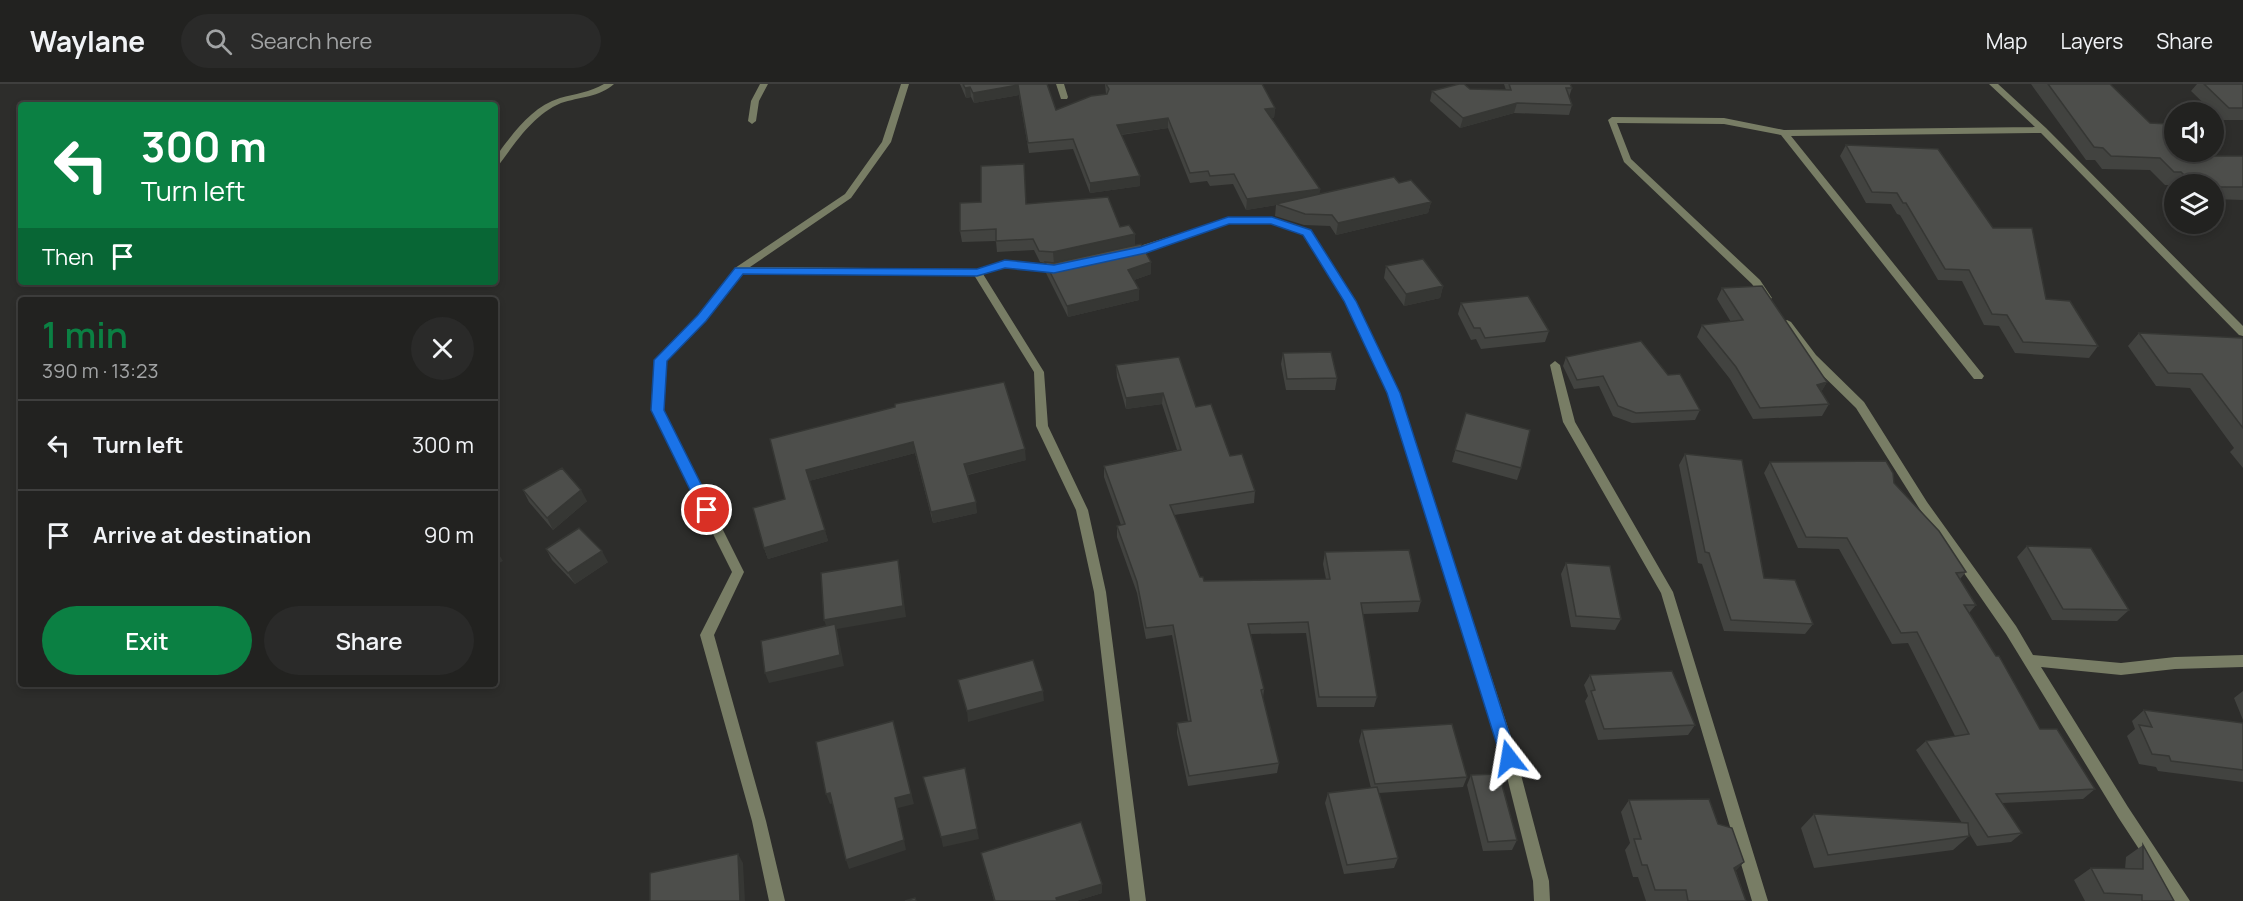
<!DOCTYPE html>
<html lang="en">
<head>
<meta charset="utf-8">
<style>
  :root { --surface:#222220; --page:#2a2a29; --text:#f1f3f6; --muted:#a2a4a5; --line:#3f3f3e; --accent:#0b8043 }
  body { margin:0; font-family:Manrope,sans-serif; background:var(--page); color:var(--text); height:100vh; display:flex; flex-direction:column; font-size:22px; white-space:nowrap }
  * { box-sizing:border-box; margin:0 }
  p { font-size:20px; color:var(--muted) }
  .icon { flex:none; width:33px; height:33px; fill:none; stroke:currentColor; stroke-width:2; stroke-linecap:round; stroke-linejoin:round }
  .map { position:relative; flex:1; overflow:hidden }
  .details { position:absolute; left:18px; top:213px; width:480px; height:390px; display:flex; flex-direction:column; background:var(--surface); border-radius:6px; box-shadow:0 3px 9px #0003,0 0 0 2px var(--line) }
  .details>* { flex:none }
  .top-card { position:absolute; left:18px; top:18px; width:480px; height:183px; border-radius:6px; box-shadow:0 3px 9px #0003,0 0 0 2px var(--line); background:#0b8043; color:#fff; overflow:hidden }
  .controls { position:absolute; left:2164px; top:18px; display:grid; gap:12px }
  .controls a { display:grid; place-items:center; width:60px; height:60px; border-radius:50%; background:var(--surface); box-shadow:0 3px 9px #0003,0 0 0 2px var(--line); font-size:30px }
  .pin { position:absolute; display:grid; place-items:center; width:51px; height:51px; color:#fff; margin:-26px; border:3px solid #fff; border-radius:50%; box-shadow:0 2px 6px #0007 }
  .me { position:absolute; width:66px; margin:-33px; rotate:346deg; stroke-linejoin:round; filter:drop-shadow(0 0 4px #0008) }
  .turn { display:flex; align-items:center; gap:21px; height:126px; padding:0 24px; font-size:27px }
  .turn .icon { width:78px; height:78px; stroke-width:2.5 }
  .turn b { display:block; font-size:42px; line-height:51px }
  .then { display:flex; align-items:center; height:57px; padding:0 24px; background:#0003; gap:12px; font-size:22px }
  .round { display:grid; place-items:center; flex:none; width:63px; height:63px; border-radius:32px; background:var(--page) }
  .overview { display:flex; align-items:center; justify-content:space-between; height:102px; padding:0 24px }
  h1 { font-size:36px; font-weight:600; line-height:45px; color:var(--accent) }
  .button { display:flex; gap:12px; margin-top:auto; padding:12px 24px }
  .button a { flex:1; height:69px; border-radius:36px; background:var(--accent); color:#fff; font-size:24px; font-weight:600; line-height:69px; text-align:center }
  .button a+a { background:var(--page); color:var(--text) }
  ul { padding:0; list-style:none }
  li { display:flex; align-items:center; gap:18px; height:90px; padding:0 24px; border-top:2px solid var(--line) }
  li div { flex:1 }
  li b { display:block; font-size:22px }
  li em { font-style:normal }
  header { display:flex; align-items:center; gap:36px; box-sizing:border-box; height:84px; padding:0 30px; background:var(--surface); border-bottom:2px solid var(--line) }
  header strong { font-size:28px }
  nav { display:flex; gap:33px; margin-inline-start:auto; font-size:21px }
  .search { width:420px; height:54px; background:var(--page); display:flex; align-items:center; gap:15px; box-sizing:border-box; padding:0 21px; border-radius:33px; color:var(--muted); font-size:22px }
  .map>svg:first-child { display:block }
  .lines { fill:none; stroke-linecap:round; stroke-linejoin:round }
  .street { fill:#787d65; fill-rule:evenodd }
  .wall { fill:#424340 }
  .shaded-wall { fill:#363734 }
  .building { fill:#4d4e4b; stroke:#363734; stroke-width:1.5 }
  .route { fill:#1a73e8; stroke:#114b97; stroke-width:1.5 }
</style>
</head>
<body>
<header>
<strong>Waylane</strong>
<div class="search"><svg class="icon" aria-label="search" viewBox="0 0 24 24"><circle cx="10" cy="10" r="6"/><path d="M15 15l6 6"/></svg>Search here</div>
<nav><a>Map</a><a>Layers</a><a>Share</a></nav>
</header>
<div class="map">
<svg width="2243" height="817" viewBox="0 0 2243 817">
  <rect width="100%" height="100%" fill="#2d2d2b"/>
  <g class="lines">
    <path class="street" d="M 604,0 L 614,0 C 600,13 579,13 561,19 C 533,31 516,58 498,82 L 495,83 C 495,71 502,64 509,55 C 523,37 538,21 560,14 C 575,10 590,8 604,0 Z
      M 760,0 L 768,0 L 759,17 L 756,37 L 752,40 L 748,37 L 751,17 Z
      M 901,0 L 909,0 L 891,58 L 851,114 L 750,183 L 977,185 L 1005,177 L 1054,182 L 1062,180 L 1067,183 L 1066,185 L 1054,188 L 1005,183 L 983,190 L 1044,288 L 1048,342 L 1088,426 L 1106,508 L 1146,817 L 1130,817 L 1094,508 L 1076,426 L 1036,342 L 1034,288 L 974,191 L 742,189 L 706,236 L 666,277 L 663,326 L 744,488 L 714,551 L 766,737 L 785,817 L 769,817 L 752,737 L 700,551 L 732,488 L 651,326 L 656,276 L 698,232 L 735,184 L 845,110 L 882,58 Z
      M 1056,0 L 1064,0 L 1068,13 L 1067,15 L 1061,15 Z
      M 1989,0 L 1998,0 L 2046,44 L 2243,242 L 2243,252 L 2239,251 L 2041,49 L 1791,52 L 1984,292 L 1982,295 L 1974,295 L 1781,51 L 1724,40 L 1617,39 L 1631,75 L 1760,196 L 1772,214 L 1767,217 L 1763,216 L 1752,200 L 1624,78 L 1608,36 L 1612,33 L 1724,34 L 1784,46 L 2035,43 Z
      M 1272,133 L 1310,146 L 1355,217 L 1399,309 L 1511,653 L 1549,797 L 1550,817 L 1534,817 L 1533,797 L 1497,653 L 1387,309 L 1345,217 L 1303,150 L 1271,139 L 1229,140 L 1132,171 L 1124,171 L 1123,169 L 1124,167 L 1228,134 Z
      M 1787,236 L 1791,238 L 1816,271 L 1864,318 L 1927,418 L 2016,542 L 2033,571 L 2121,579 L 2175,573 L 2243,571 L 2243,583 L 2175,585 L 2121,591 L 2041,583 L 2128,723 L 2190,817 L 2173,817 L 2118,733 L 2006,550 L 1919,424 L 1856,324 L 1808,277 L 1783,242 L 1782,240 L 1783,238 Z
      M 1555,277 L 1560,281 L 1575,338 L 1673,508 L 1768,817 L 1752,817 L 1661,509 L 1563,338 L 1550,281 Z"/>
  </g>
  <path class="wall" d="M 960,0 L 1047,0 L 1056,26 L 1106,10 L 1105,0 L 1262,0 L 1275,24 L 1274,34 L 1271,34 L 1320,105 L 1319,110 L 1399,99 L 1431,118 L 1428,129 L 1336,151 L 1330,142 L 1304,141 L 1275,132 L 1276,121 L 1246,126 L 1233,100 L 1210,102 L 1207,97 L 1190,99 L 1168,44 L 1121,51 L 1140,102 L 1090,109 L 1073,65 L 1029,69 L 1019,11 L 974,19 L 971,13 L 966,14 Z
    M 1504,0 L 1570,0 L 1572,4 L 1569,13 L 1572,21 L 1569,31 L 1514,29 L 1460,44 L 1430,17 L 1432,7 L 1470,5 L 1506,6 Z
    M 2031,0 L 2110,0 L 2175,68 L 2211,72 L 2243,72 L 2243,116 L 2214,115 L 2214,100 L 2175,100 L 2175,104 L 2172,101 L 2165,101 L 2150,86 L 2102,85 L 2095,76 L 2086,76 Z
    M 2197,0 L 2243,0 L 2243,36 L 2221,36 L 2191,7 Z
    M 1846,61 L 1993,144 L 2046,215 L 2098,262 L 2089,274 L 2015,269 L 1999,242 L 1984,241 L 1962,197 L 1938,196 L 1900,131 L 1897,130 L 1891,120 L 1866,119 L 1840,72 Z
    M 1026,120 L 1120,143 L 1135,162 L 1151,190 L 1134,196 L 1139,205 L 1139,216 L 1068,233 L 1046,189 L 1045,179 L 1040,178 L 1034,166 L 997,168 L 996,157 L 962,158 L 960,147 Z
    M 1386,182 L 1443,202 L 1440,214 L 1404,222 L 1384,194 Z
    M 1722,204 L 1827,298 L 1821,308 L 1829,320 L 1822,332 L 1753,335 L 1730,295 L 1697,253 L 1702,241 L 1731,238 L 1717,215 Z
    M 1461,219 L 1549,247 L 1545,258 L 1481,265 L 1476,255 L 1471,256 L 1458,230 Z
    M 2139,249 L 2243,254 L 2243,384 L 2230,368 L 2234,364 L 2190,304 L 2156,302 L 2128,262 Z
    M 1283,269 L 1337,294 L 1335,306 L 1286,306 L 1281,280 Z
    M 1566,273 L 1668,291 L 1700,326 L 1695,336 L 1632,339 L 1613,332 L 1599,302 L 1574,305 L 1563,282 Z
    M 1116,281 L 1196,323 L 1255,407 L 1254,419 L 1174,431 L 1200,493 L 1204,497 L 1326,495 L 1323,480 L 1325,468 L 1421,517 L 1418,528 L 1363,530 L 1377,613 L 1374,623 L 1317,623 L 1306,549 L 1250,550 L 1264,605 L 1263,614 L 1279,679 L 1277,689 L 1188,702 L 1177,649 L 1177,639 L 1188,637 L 1172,551 L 1146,555 L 1137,509 L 1117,453 L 1117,442 L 1121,441 L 1104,393 L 1104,382 L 1177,366 L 1162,320 L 1126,325 L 1117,293 Z
    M 895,323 L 1026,376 L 968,391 L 977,429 L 933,439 L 915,369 L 809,397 L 828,457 L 768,475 L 764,464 L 785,415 Z
    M 1466,329 L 1521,384 L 1517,396 L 1452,378 Z
    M 1685,370 L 1764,494 L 1813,540 L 1805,550 L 1724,547 L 1702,480 L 1698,479 L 1679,381 Z
    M 1770,378 L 1894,399 L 1966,488 L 1960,495 L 1976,521 L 1969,529 L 2040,645 L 2095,705 L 2083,715 L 2002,719 L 2022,749 L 2011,758 L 1977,762 L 1969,749 L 1969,752 L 1953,766 L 1814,784 L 1801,744 L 1814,730 L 1962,739 L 1916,666 L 1926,657 L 1955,652 L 1908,559 L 1892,560 L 1839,465 L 1798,464 L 1764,389 Z
    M 523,406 L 587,417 L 553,446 L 529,418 Z
    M 2027,462 L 2129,526 L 2117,537 L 2052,536 L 2017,473 Z
    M 546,465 L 608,478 L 575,500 L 552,476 Z
    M 1566,479 L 1621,535 L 1615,546 L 1571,543 L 1561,490 Z
    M 1590,591 L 1695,641 L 1688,651 L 1598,656 L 1585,617 L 1588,612 L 1584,601 Z
    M 2243,607 L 2243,636 L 2234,614 Z
    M 2144,626 L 2243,639 L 2243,698 L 2158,687 L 2156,683 L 2139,680 L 2127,652 L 2135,645 L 2132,637 Z
    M 1362,646 L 1467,693 L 1463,703 L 1379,709 L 1398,774 L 1394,784 L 1344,790 L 1325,719 L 1328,709 L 1371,704 L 1359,657 Z
    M 1471,691 L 1517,756 L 1512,766 L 1483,767 L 1467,701 Z
    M 1629,716 L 1736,787 L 1746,817 L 1646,817 L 1638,793 L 1633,793 L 1625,766 L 1630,759 L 1621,728 Z
    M 2143,761 L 2174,817 L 2085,817 L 2074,796 L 2091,784 L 2125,785 L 2126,773 Z
    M 981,769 L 1102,800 L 1102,809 L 1076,817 L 994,817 Z"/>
  <path class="shaded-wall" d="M 1018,1 L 1019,11 L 974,19 L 973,9 Z
    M 970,3 L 971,13 L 966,14 L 965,4 Z
    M 1517,19 L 1514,29 L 1460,44 L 1463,34 Z
    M 1275,24 L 1274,34 L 1264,35 L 1265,25 Z
    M 1168,34 L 1168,44 L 1117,51 L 1117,41 Z
    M 1140,92 L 1140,102 L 1090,109 L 1090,99 Z
    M 1320,105 L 1319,115 L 1276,120 L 1276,121 L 1246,126 L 1247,115 Z
    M 1431,118 L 1428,129 L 1336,151 L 1338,139 Z
    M 1135,150 L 1135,162 L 1054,180 L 1053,168 Z
    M 1151,178 L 1151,190 L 1128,198 L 1128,186 Z
    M 1443,202 L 1440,214 L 1404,222 L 1406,210 Z
    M 1139,205 L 1139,216 L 1068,233 L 1067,222 Z
    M 1827,298 L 1820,310 L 1817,301 Z
    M 1163,309 L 1162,320 L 1126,325 L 1126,314 Z
    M 913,358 L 915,369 L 809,397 L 806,386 Z
    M 1025,365 L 1026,376 L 966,391 L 964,380 Z
    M 581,406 L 587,417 L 553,446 L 547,434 Z
    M 976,418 L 977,429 L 933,439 L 931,428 Z
    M 825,446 L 828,457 L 768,475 L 764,464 Z
    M 495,466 L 496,466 L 503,477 L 495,481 Z
    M 602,467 L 608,478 L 575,500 L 568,489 Z
    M 898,476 L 900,488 L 906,533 L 837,545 L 844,582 L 769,599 L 765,589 L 828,547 L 824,536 Z
    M 1043,607 L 1044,617 L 968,638 L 967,627 Z
    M 893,637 L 914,720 L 898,724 L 906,766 L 849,785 L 846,776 L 895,714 Z
    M 965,684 L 979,755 L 943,763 L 941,753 Z
    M 830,709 L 834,719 L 830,720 L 826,710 Z
    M 738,770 L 743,779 L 745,817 L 740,817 Z
    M 1744,778 L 1733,790 L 1734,784 Z
    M 1102,800 L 1102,809 L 1076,817 L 1056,817 L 1056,814 Z"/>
  <path class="building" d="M 963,0 L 1047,0 L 1056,26 L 1091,12 L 1107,10 L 1109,5 L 1106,0 L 1262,0 L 1275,24 L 1265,25 L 1320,105 L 1247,115 L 1234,90 L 1210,92 L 1208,87 L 1190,89 L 1168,34 L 1117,41 L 1140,92 L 1090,99 L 1073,55 L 1028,59 L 1018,1 L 973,9 L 970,3 L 965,4 Z
    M 1459,0 L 1464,0 L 1470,5 L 1511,6 L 1509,0 L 1570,0 L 1572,4 L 1566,4 L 1572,21 L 1517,19 L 1463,34 L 1432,7 Z
    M 2048,0 L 2110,0 L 2150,39 L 2169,40 L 2175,47 L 2175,68 L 2206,68 L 2211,72 L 2243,72 L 2243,103 L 2215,103 L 2208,96 L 2189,96 L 2181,88 L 2174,88 L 2160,74 L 2111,72 L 2103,64 L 2094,63 Z
    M 2204,0 L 2243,0 L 2243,24 L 2229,24 Z
    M 1846,61 L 1938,65 L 1993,144 L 2032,144 L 2046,215 L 2070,217 L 2098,262 L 2023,258 L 2007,231 L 1992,230 L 1969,186 L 1945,185 L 1906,119 L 1903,119 L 1897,109 L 1872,108 Z
    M 1024,80 L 1026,120 L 1108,113 L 1120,143 L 1129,141 L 1135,150 L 1053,168 L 1039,167 L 1033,155 L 996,157 L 996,145 L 960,147 L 960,119 L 981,118 L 981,82 Z
    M 1394,93 L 1399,99 L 1411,96 L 1431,118 L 1338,139 L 1332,131 L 1305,130 L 1276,120 Z
    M 1141,160 L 1151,178 L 1128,186 L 1139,205 L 1067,222 L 1045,178 L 1054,179 Z
    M 1423,175 L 1443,202 L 1406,210 L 1386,182 Z
    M 1762,202 L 1827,298 L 1817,301 L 1829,320 L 1760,324 L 1736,283 L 1702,241 L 1743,236 L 1722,204 Z
    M 1528,212 L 1549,247 L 1485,254 L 1480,244 L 1474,244 L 1461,219 Z
    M 2139,249 L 2243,254 L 2243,344 L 2202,290 L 2168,289 Z
    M 1641,257 L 1668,291 L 1680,290 L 1700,326 L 1636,329 L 1618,322 L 1603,292 L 1577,296 L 1566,273 Z
    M 1331,268 L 1337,294 L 1287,295 L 1283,269 Z
    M 1179,273 L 1196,323 L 1211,320 L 1230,372 L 1242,370 L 1255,407 L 1170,421 L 1200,493 L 1203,493 L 1204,497 L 1330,495 L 1325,468 L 1409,466 L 1421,517 L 1361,519 L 1377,613 L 1319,613 L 1308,538 L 1248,540 L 1264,605 L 1261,606 L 1279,679 L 1189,692 L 1177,639 L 1191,637 L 1173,541 L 1146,544 L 1137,498 L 1117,442 L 1125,440 L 1104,382 L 1181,366 L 1163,309 L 1126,314 L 1116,281 Z
    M 1004,298 L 1025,365 L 964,380 L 976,418 L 931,428 L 913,358 L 806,386 L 825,446 L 764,464 L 753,424 L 785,415 L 770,355 L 895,323 L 895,320 Z
    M 1466,329 L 1530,346 L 1521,384 L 1455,366 Z
    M 1685,370 L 1742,376 L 1764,494 L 1795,496 L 1813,540 L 1731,536 L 1709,469 L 1705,468 Z
    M 1886,377 L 1893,389 L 1894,399 L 1939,447 L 1966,488 L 1956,489 L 1976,521 L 1964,521 L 1996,572 L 1999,572 L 2040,645 L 2057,645 L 2095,705 L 1996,710 L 2022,749 L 1988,753 L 1926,657 L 1969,650 L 1917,548 L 1901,549 L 1847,454 L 1806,453 L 1770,378 Z
    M 562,384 L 581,406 L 547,434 L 523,406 Z
    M 579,444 L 602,467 L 568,489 L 546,465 Z
    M 2027,462 L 2091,464 L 2129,526 L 2063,525 Z
    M 898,476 L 903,522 L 824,536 L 821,489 Z
    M 1566,479 L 1610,482 L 1621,535 L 1576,532 Z
    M 835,540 L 840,571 L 765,589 L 761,557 Z
    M 1033,576 L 1043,607 L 967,627 L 958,596 Z
    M 1672,587 L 1695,641 L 1604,645 L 1591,607 L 1595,606 L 1590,591 Z
    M 2144,626 L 2243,639 L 2243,686 L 2171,677 L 2169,672 L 2152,670 L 2139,641 L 2152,643 Z
    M 893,637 L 911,710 L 895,714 L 904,756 L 846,776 L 830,709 L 826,710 L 816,658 Z
    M 1452,640 L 1467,693 L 1375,700 L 1362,646 Z
    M 965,684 L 977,745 L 941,753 L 923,693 Z
    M 1499,690 L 1517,756 L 1488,758 L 1471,691 Z
    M 1377,703 L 1398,774 L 1347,781 L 1328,709 Z
    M 1709,715 L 1718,740 L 1732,744 L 1744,778 L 1734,784 L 1746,817 L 1688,817 L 1686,806 L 1655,806 L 1647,781 L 1642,781 L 1634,755 L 1641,755 L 1629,716 Z
    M 1814,730 L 1968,739 L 1969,752 L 1828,771 Z
    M 1081,738 L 1102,800 L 1056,814 L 1057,817 L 995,817 L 981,769 Z
    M 2143,761 L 2174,817 L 2142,817 L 2142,811 L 2104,809 L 2091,784 L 2143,785 Z
    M 738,770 L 740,817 L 650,817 L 650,789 Z
    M 915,814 L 916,817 L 905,817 Z"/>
  <path class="route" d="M 1228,133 L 1272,133 L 1311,146 L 1356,217 L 1400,309 L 1517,674 L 1515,679 L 1509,682 L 1503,679 L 1501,674 L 1387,309 L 1344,217 L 1303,151 L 1271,140 L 1229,140 L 1146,169 L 1054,189 L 1005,184 L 977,192 L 743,190 L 706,237 L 667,277 L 664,326 L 714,426 L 707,431 L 700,426 L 651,326 L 654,276 L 698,231 L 735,184 L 977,185 L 1005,176 L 1054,181 L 1140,163 Z"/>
</svg>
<div class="controls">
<a><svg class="icon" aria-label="sound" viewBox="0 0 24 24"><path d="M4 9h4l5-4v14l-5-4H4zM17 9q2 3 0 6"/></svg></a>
<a><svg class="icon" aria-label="layers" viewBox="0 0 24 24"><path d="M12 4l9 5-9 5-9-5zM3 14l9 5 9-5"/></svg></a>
</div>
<div class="pin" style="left:707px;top:426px;background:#d93025"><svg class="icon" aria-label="arrive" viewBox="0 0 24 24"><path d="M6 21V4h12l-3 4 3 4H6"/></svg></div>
<svg class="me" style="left:1509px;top:674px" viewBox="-20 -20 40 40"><path d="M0-17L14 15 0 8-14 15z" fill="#1a73e8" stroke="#fff" stroke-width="4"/></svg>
<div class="top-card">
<div class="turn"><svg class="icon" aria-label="left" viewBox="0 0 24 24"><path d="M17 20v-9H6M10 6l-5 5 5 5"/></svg><div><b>300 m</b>Turn left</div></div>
<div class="then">Then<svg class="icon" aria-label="arrive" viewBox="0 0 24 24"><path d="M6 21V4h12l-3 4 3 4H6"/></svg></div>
</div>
<section class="details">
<div class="overview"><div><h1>1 min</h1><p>390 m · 13:23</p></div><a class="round"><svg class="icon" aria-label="close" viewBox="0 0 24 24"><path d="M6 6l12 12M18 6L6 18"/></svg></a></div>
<ul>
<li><svg class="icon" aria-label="left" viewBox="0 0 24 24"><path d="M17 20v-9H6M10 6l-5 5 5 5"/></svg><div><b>Turn left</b></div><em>300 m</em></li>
<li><svg class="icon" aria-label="arrive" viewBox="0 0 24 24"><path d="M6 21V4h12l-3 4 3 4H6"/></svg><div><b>Arrive at destination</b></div><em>90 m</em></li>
</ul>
<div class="button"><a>Exit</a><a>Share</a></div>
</section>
</div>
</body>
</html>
